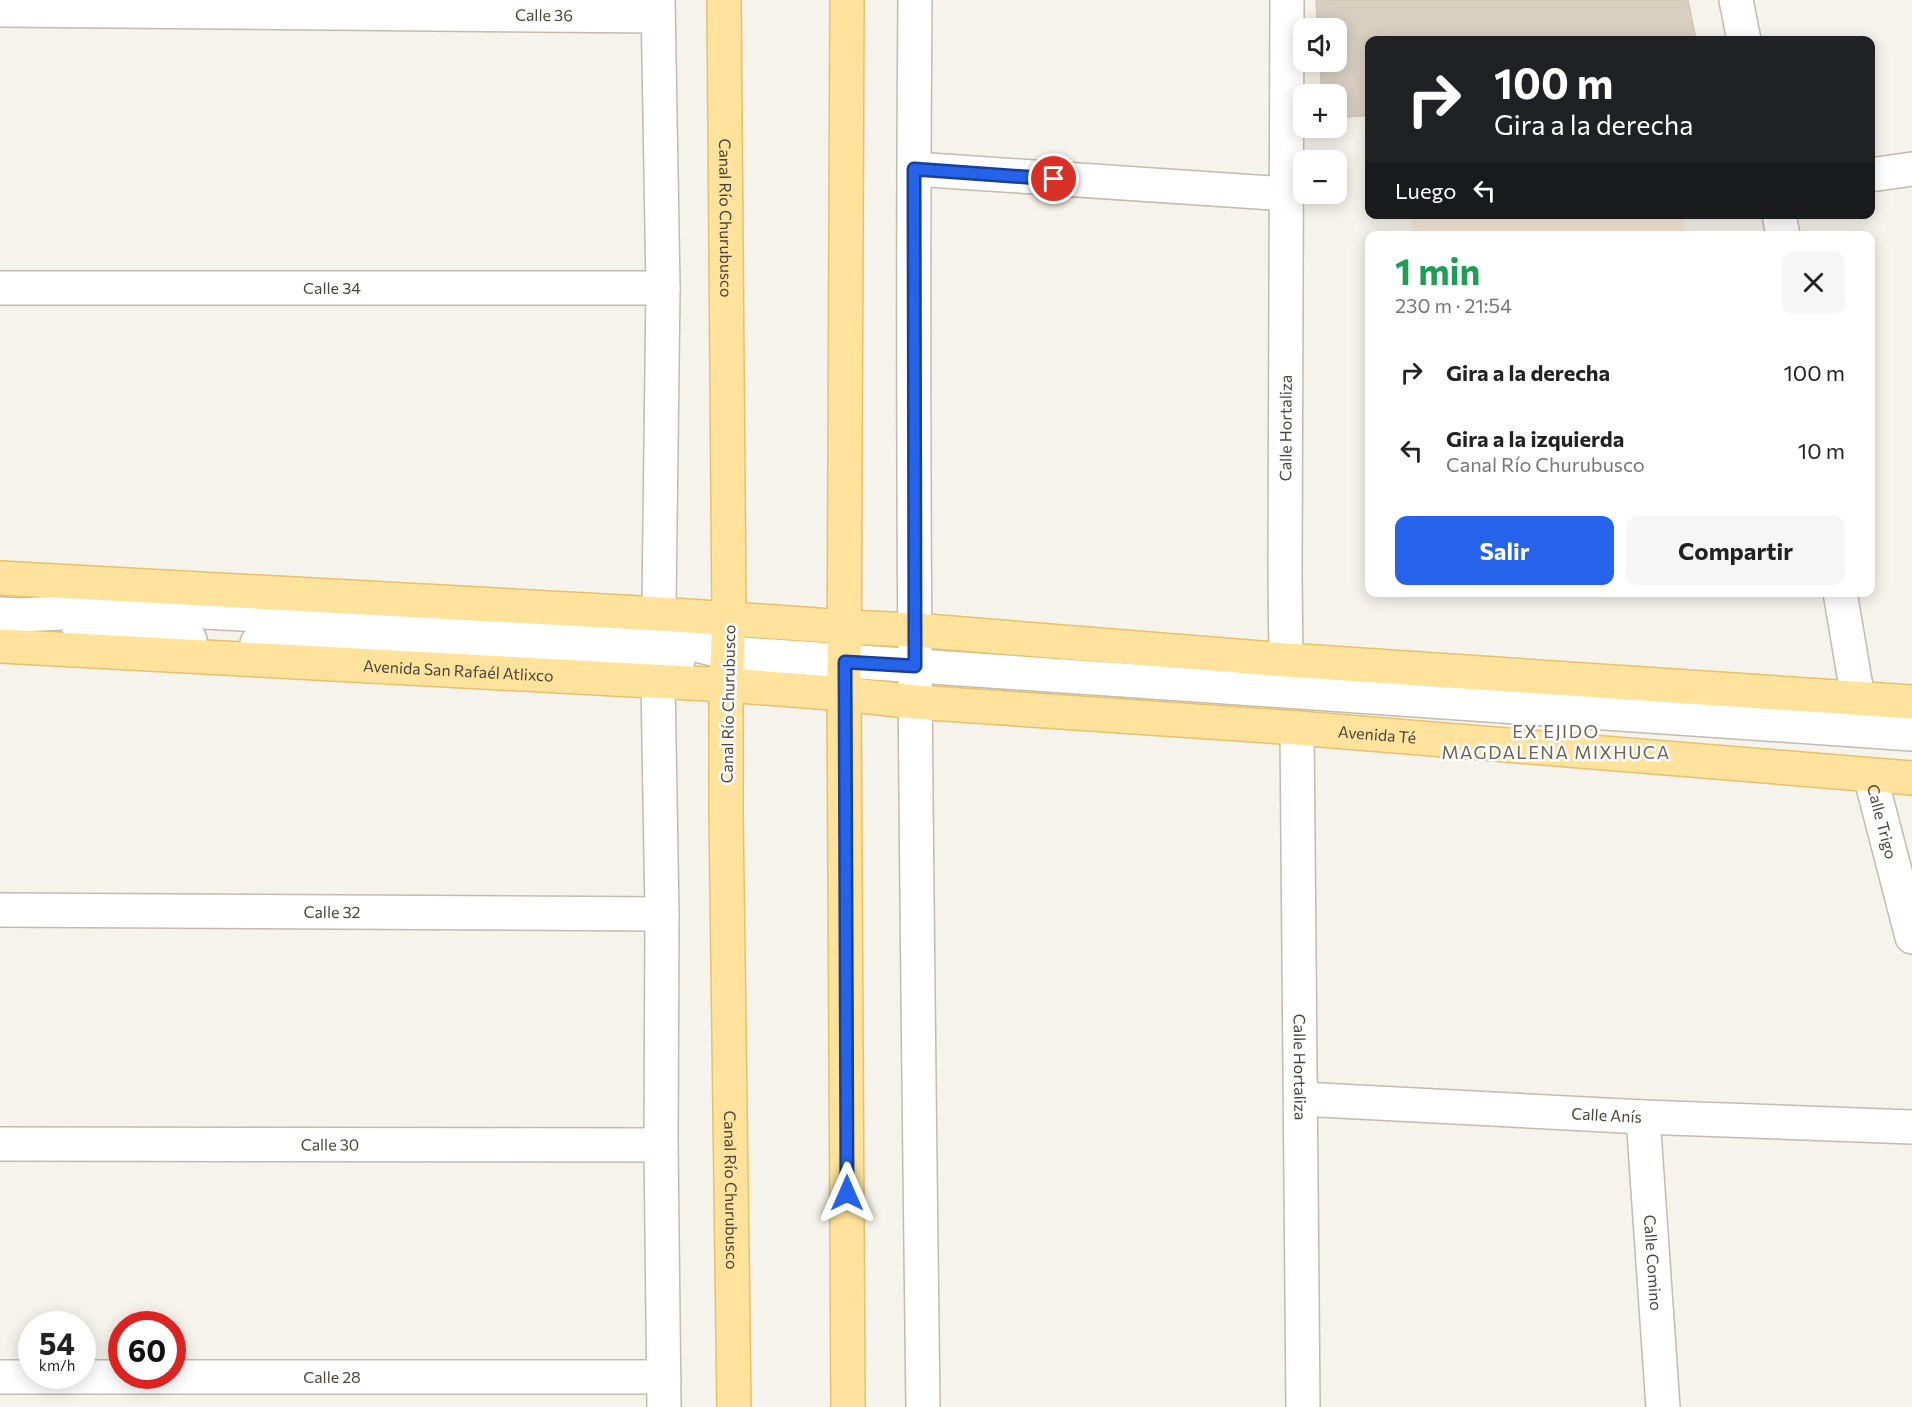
<!DOCTYPE html>
<html lang="es">
<head>
<meta charset="utf-8">
<style>
  :root { --surface:#fff; --page:#f6f6f6; --text:#222; --muted:#767676; --accent:#2563eb }
  body { margin:0; font-family:Commissioner,sans-serif; background:var(--page); color:var(--text); height:100vh; display:flex; flex-direction:column; font-size:22px; white-space:nowrap }
  * { box-sizing:border-box; margin:0 }
  p { font-size:20px; color:var(--muted) }
  .icon { flex:none; width:33px; height:33px; fill:none; stroke:currentColor; stroke-width:2; stroke-linecap:round; stroke-linejoin:round }
  .map { position:relative; flex:1; overflow:hidden }
  .drawer { position:absolute; left:1365px; top:231px; width:510px; height:366px; display:flex; flex-direction:column; background:var(--surface); border-radius:12px; box-shadow:0 3px 15px #0003 }
  .drawer>* { flex:none }
  .top-card { position:absolute; left:1365px; top:36px; width:510px; height:183px; border-radius:12px; box-shadow:0 3px 15px #0003; background:#202124; color:#fff; overflow:hidden }
  .controls { position:absolute; left:1293px; top:18px; display:grid; gap:12px }
  .controls a { display:grid; place-items:center; width:54px; height:54px; border-radius:12px; background:var(--surface); box-shadow:0 3px 15px #0003; font-size:30px }
  .speed { position:absolute; left:18px; top:1311px; display:flex; gap:12px; font-size:30px; font-weight:700; text-align:center }
  .speed>* { display:grid; place-content:center; width:78px; height:78px; border-radius:50%; background:var(--surface); box-shadow:0 3px 15px #0003; line-height:1 }
  .speed small { font-size:15px; font-weight:400 }
  .speed .limit { border:9px solid #d22; background:#fff; color:#111 }
  .pin { position:absolute; display:grid; place-items:center; width:51px; height:51px; color:#fff; margin:-26px; border:3px solid #fff; border-radius:50%; box-shadow:0 2px 6px #0007 }
  .me { position:absolute; width:66px; margin:-33px; rotate:0deg; stroke-linejoin:round; filter:drop-shadow(0 0 4px #0008) }
  .turn { display:flex; align-items:center; gap:21px; height:126px; padding:0 30px; font-size:27px }
  .turn .icon { width:78px; height:78px; stroke-width:2.5 }
  .turn b { display:block; font-size:42px; line-height:51px }
  .then { display:flex; align-items:center; height:57px; padding:0 30px; background:#0003; gap:12px; font-size:22px }
  .round { display:grid; place-items:center; flex:none; width:63px; height:63px; border-radius:12px; background:var(--page) }
  .headline { display:flex; align-items:center; justify-content:space-between; height:102px; padding:0 30px }
  h1 { font-size:36px; font-weight:700; line-height:45px; color:#1e9e55 }
  .button { display:flex; gap:12px; margin-top:auto; padding:12px 30px }
  .button a { flex:1; height:69px; border-radius:12px; background:var(--accent); color:#fff; font-size:24px; font-weight:700; line-height:69px; text-align:center }
  .button a+a { background:var(--page); color:var(--text) }
  ul { padding:0; list-style:none }
  li { display:flex; align-items:center; gap:18px; height:78px; padding:0 30px }
  li div { flex:1 }
  li b { display:block; font-size:22px }
  li em { font-style:normal }
  .map>svg:first-child { display:block }
  .commercial { fill:#f7ead8 }
  .building { fill:#d8cfc1; stroke:#d3c7b4; stroke-width:1.5 }
  .lines { fill:none; stroke-linecap:round; stroke-linejoin:round }
  .minor-casing { stroke:#c2bbae; stroke-width:36 }
  .major-casing { stroke:#e6c16a; stroke-width:36 }
  .minor { stroke:#fff; stroke-width:33 }
  .major { stroke:#ffe39c; stroke-width:33 }
  .route-casing { stroke:#184099; stroke-width:15 }
  .route { stroke:#2563eb; stroke-width:10 }
  .labels { text-anchor:middle; stroke-width:5; stroke-linejoin:round; paint-order:stroke }
  .street-label { font-size:16px; fill:#4b4439; stroke:#fff }
  .neighbourhood-label { font-size:18px; letter-spacing:1.5px; fill:#6e6250; stroke:#fff }
</style>
</head>
<body>
<div class="map">
<svg width="1912" height="1407" viewBox="0 0 1912 1407">
  <rect width="100%" height="100%" fill="#f6f3ec"/>
  <path class="commercial" d="M 1683,215 L 1686,235 L 1411,235 L 1411,215 Z"/>
  <path class="building" d="M 1316,0 L 1688,0 L 1696,40 L 1370,40 L 1370,115 L 1336,118 L 1336,94 L 1322,94 L 1320,62 L 1336,62 L 1336,28 L 1318,28 Z"/>
  <g class="lines">
    <g class="minor-casing">
      <g id="minor">
        <path d="M 658,0 L 663,288 L 658,682 L 662,914 L 661,1145 L 664,1407"/>
        <path d="M 915,0 C 911,469 917,938 923,1407"/>
        <path d="M 1736,0 L 1744,40"/>
        <path id="s1" d="M 0,10 L 658,16"/>
        <path d="M 914,169 L 1287,194"/>
        <path d="M 1870,175 L 1912,169"/>
        <path d="M 1779,214 L 1783,236"/>
        <path id="s2" d="M 0,288 L 663,288"/>
        <path d="M 1840,592 L 1858,699"/>
        <path d="M 0,614 L 20,615 L 145,609 L 658,635 L 728,653 L 1912,734"/>
        <path d="M 78,625 L 146,638 L 190,640"/>
        <path d="M 257,643 L 658,664 L 678,661"/>
        <path id="s3" d="M 1286,660 L 1285,577 L 1287,0"/>
        <path id="s4" d="M 1297,728 L 1303,1407"/>
        <path id="s5" d="M 1870,775 L 1912,937"/>
        <path id="s6" d="M 0,910 L 662,914"/>
        <path id="s7" d="M 1301,1099 L 1643,1117 L 1912,1127"/>
        <path id="s8" d="M 1643,1117 L 1663,1407"/>
        <path id="s9" d="M 0,1144 L 661,1145"/>
        <path id="s10" d="M 0,1377 L 664,1377"/>
      </g>
    </g>
    <g class="major-casing">
      <g id="major">
        <path id="s11" d="M 724,0 L 729,618 L 726,685 L 726,812 L 734,1407"/>
        <path d="M 847,0 L 844,694 L 848,1407"/>
        <path d="M 0,578 L 659,614 L 846,627 L 914,630 L 1286,660 L 1912,702"/>
        <path id="s12" d="M 0,646 L 726,685 L 844,694 L 915,702 L 1297,728 L 1912,778"/>
      </g>
    </g>
    <use href="#minor" class="minor"/>
    <use href="#major" class="major"/>
  </g>
  <g class="lines">
    <g class="route-casing">
      <path id="route" d="M 847,1193 L 845,662 L 915,666 L 914,169 L 1054,179"/>
    </g>
    <use href="#route" class="route"/>
  </g>
  <g class="labels">
    <g class="street-label">
      <text dy="6" stroke="none"><textPath href="#s1" startOffset="544">Calle 36</textPath></text>
      <text dy="6" stroke="none"><textPath href="#s11" startOffset="218">Canal Río Churubusco</textPath></text>
      <text dy="6" stroke="none"><textPath href="#s2" startOffset="332">Calle 34</textPath></text>
      <text dy="6" stroke="none"><textPath href="#s3" startOffset="232">Calle Hortaliza</textPath></text>
      <text dy="6" stroke="none"><textPath href="#s12" startOffset="459">Avenida San Rafaél Atlixco</textPath></text>
      <text transform="translate(728 704) rotate(-89)" y="6">Canal Río Churubusco</text>
      <text dy="6" stroke="none"><textPath href="#s12" startOffset="1380">Avenida Té</textPath></text>
      <text dy="6" stroke="none"><textPath href="#s5" startOffset="48">Calle Trigo</textPath></text>
      <text dy="6" stroke="none"><textPath href="#s6" startOffset="332">Calle 32</textPath></text>
      <text dy="6" stroke="none"><textPath href="#s4" startOffset="339">Calle Hortaliza</textPath></text>
      <text dy="6" stroke="none"><textPath href="#s7" startOffset="306">Calle Anís</textPath></text>
      <text dy="6" stroke="none"><textPath href="#s9" startOffset="330">Calle 30</textPath></text>
      <text dy="6" stroke="none"><textPath href="#s11" startOffset="1190">Canal Río Churubusco</textPath></text>
      <text dy="6" stroke="none"><textPath href="#s8" startOffset="146">Calle Comino</textPath></text>
      <text dy="6" stroke="none"><textPath href="#s10" startOffset="332">Calle 28</textPath></text>
    </g>
    <g class="neighbourhood-label">
      <text x="1556" y="738">EX EJIDO<tspan x="1556" dy="21">MAGDALENA MIXHUCA</tspan></text>
    </g>
  </g>
</svg>
<div class="controls">
<a><svg class="icon" aria-label="sound" viewBox="0 0 24 24"><path d="M4 9h4l5-4v14l-5-4H4zM17 9q2 3 0 6"/></svg></a>
<a>+</a>
<a>−</a>
</div>
<div class="speed"><div>54<small>km/h</small></div><div class="limit">60</div></div>
<div class="pin" style="left:1054px;top:179px;background:#d93025"><svg class="icon" aria-label="arrive" viewBox="0 0 24 24"><path d="M6 21V4h12l-3 4 3 4H6"/></svg></div>
<svg class="me" style="left:847px;top:1193px" viewBox="-20 -20 40 40"><path d="M0-17L14 15 0 8-14 15z" fill="#2563eb" stroke="#fff" stroke-width="4"/></svg>
<div class="top-card">
<div class="turn"><svg class="icon" aria-label="right" viewBox="0 0 24 24"><path d="M7 20v-9h11M14 6l5 5-5 5"/></svg><div><b>100 m</b>Gira a la derecha</div></div>
<div class="then">Luego<svg class="icon" aria-label="left" viewBox="0 0 24 24"><path d="M17 20v-9H6M10 6l-5 5 5 5"/></svg></div>
</div>
<section class="drawer">
<div class="headline"><div><h1>1 min</h1><p>230 m · 21:54</p></div><a class="round"><svg class="icon" aria-label="close" viewBox="0 0 24 24"><path d="M6 6l12 12M18 6L6 18"/></svg></a></div>
<ul>
<li><svg class="icon" aria-label="right" viewBox="0 0 24 24"><path d="M7 20v-9h11M14 6l5 5-5 5"/></svg><div><b>Gira a la derecha</b></div><em>100 m</em></li>
<li><svg class="icon" aria-label="left" viewBox="0 0 24 24"><path d="M17 20v-9H6M10 6l-5 5 5 5"/></svg><div><b>Gira a la izquierda</b><p>Canal Río Churubusco</p></div><em>10 m</em></li>
</ul>
<div class="button"><a>Salir</a><a>Compartir</a></div>
</section>
</div>
</body>
</html>
